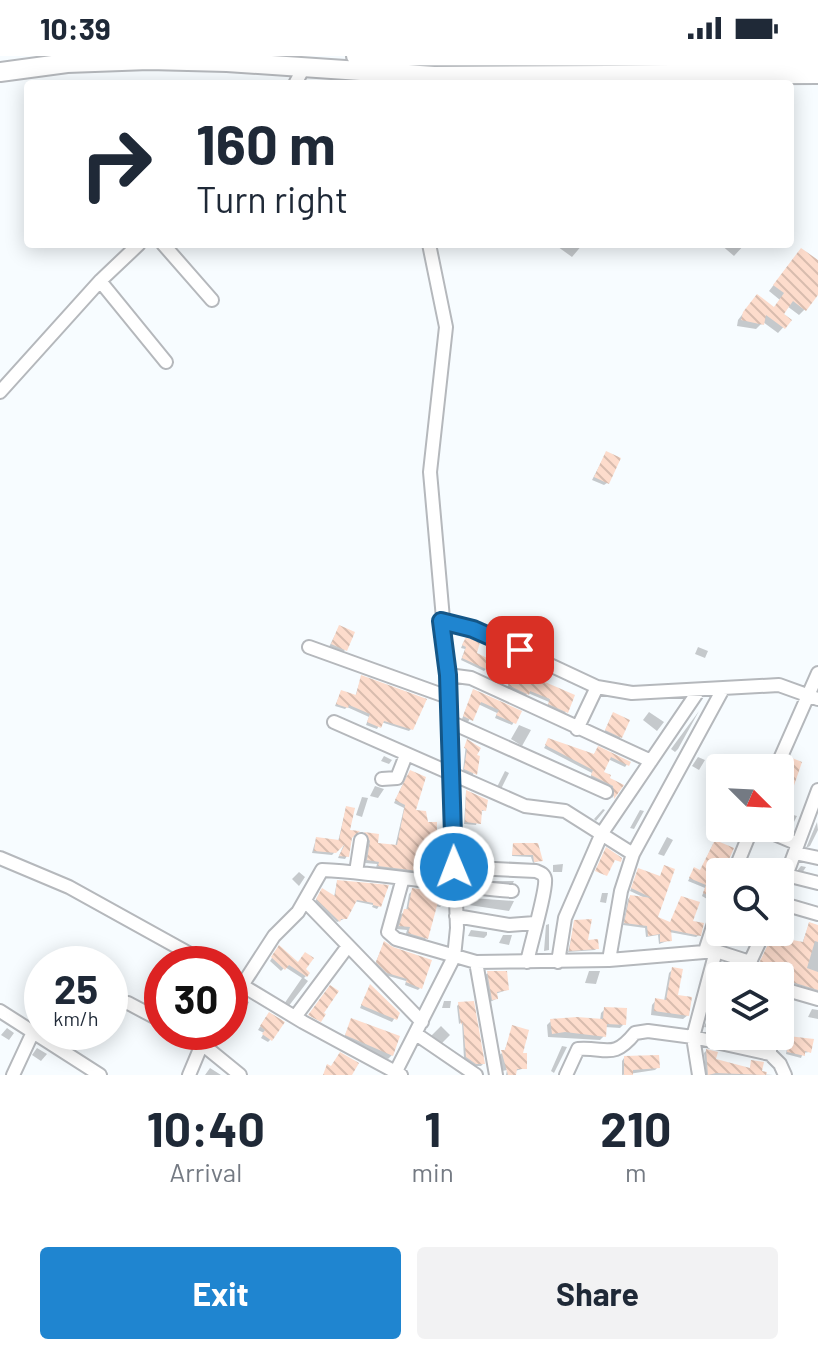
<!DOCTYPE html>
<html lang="en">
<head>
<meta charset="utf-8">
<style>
  :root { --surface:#fff; --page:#f2f2f3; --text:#1f2937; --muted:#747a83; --accent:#1f85d0 }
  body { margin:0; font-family:Barlow,sans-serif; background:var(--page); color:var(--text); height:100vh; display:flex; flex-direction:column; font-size:30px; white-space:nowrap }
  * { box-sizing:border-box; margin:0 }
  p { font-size:26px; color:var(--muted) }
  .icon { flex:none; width:44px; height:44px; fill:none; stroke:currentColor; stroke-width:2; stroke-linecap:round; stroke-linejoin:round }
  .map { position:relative; height:1019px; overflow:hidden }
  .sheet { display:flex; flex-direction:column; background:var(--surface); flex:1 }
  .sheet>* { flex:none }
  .banner { position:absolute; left:24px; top:24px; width:770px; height:168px; border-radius:8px; box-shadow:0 4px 20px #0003; background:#fff; color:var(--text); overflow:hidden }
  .needle { width:52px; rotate:114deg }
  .fabs { position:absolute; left:706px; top:698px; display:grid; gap:16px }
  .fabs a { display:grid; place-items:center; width:88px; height:88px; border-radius:8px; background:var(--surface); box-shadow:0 4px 20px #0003; font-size:40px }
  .speed { position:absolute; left:24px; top:890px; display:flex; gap:16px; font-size:40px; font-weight:700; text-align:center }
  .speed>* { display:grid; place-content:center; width:104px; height:104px; border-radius:50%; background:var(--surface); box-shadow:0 4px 20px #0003; line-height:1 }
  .speed small { font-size:20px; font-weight:400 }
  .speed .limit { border:12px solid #d22; background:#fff; color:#111 }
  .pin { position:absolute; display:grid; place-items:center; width:68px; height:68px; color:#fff; margin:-34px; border-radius:16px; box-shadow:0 4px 12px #0006 }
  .me { position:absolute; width:88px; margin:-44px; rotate:359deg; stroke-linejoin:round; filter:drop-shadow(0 0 6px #0008) }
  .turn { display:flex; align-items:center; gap:28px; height:168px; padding:0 40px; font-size:36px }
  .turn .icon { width:104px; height:104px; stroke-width:2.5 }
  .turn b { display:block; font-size:56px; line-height:68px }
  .eta { display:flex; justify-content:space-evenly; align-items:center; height:136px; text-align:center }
  .eta b { font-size:48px; font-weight:700; line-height:56px }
  .primary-button { display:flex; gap:16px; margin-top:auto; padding:16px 40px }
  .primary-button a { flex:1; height:92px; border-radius:8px; background:var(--accent); color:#fff; font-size:32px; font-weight:700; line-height:92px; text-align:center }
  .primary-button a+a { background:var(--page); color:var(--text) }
  .status { display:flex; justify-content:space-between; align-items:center; height:56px; padding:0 40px; background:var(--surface); direction:ltr }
  .status svg { height:22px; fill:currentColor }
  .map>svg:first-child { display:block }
  .shadow { fill:#0003 }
  .building { fill:url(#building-back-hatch) }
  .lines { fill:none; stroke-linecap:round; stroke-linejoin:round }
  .minor-casing { stroke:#b5b8bc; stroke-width:16 }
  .secondary-casing { stroke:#b5b8bc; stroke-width:22 }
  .minor { stroke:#fff; stroke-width:12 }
  .secondary { stroke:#fff; stroke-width:18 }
  .route-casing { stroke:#145687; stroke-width:20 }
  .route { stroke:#1f85d0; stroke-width:14 }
</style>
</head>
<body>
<div class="status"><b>10:39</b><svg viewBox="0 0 49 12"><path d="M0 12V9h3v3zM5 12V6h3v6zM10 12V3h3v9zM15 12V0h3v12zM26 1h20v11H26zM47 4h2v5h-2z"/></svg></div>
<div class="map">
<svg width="818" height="1019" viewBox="0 0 818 1019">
  <defs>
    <pattern id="building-back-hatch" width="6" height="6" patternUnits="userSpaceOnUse" patternTransform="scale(2)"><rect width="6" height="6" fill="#fddccc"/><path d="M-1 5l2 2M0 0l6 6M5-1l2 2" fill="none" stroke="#d8bcae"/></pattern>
  </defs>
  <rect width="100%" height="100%" fill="#f7fcff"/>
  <path class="shadow" d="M 554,188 L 583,188 L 572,201 Z
    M 720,188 L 745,188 L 734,200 Z
    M 796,200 L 818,207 L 818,236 L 805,253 L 799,259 L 787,250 L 781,258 L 789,265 L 778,277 L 763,266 L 756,273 L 737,270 L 738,264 L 752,246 L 773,253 L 780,244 L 769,235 Z
    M 606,397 L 607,427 L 604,429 L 592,424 Z
    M 339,571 L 345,594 L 342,597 L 329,591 Z
    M 464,585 L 486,613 L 484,615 L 461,604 L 465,593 L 461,592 Z
    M 698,591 L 708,595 L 705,602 L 695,598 Z
    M 515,615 L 566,656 L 564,658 L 547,650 L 549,646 L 528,637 L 525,640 L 507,632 Z
    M 361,622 L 411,673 L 409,675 L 381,666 L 377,673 L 366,669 L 369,661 L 347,651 L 345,653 L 335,650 L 341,636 L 355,641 Z
    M 473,635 L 519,656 L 514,666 L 512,669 L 495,662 L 497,657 L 478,648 L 468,666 L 462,663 Z
    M 699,655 L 678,693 L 675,696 L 671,693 Z
    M 649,656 L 664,666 L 657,675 L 643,664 Z
    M 611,661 L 621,681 L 618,683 L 604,677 Z
    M 519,669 L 531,674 L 522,690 L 511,683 Z
    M 549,684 L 593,700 L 596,695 L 628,707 L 625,711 L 608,703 L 602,717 L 607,723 L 621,730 L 612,742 L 611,732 L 590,722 L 592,717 L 544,692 Z
    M 466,688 L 474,701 L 473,720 L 463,715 Z
    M 384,700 L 392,704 L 389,708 L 381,705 Z
    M 698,701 L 705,704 L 699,714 L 692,710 Z
    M 505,715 L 509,717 L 501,733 L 497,731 Z
    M 407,719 L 413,755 L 434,811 L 425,814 L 422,818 L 376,812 L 377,808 L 365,807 L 368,788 L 363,780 L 365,778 L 377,780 L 376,789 L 395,791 L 404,752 L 394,747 Z
    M 375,730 L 384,733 L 378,742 L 370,740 Z
    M 466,736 L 485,754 L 480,756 L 476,769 L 464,768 Z
    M 362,741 L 368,742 L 362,761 L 356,759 Z
    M 346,752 L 347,775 L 350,782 L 347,800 L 345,803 L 338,802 L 346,784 L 332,799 L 312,797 L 316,783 L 338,786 Z
    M 603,753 L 605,754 L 596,765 L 594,763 Z
    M 640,754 L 644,755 L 634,773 L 630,772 Z
    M 790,758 L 797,760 L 788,778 L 782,775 Z
    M 817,766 L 818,774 L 810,790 L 806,792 Z
    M 667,781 L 673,784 L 664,800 L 658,798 Z
    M 713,788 L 725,807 L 723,810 L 715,806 L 708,823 L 716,826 L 707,843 L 702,840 L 705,832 L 688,825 L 694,813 L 700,816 Z
    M 514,789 L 536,789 L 541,804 L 533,807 L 531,801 L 512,800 Z
    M 563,808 L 562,816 L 553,816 L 553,809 Z
    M 801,810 L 806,811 L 802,817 L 797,815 Z
    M 639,814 L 659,822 L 656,863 L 669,868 L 690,866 L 699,879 L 696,881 L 669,876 L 670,884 L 659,888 L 658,879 L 646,881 L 645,872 L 623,869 L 628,843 L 630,841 L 645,842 L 630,835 Z
    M 299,816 L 305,821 L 299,830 L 292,823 Z
    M 483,825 L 514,825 L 512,829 Z
    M 337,826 L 379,850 L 377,853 L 372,851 L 373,849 L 354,845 L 346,862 L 337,866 L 315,846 L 320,837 L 334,841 Z
    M 413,834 L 444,847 L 440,851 L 435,850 L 426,882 L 422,886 L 405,881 L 407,874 L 396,873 L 400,859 L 406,855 L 409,838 Z
    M 602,837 L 608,837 L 606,847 L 600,846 Z
    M 472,842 L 514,845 L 509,855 L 469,849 Z
    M 575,866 L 586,887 L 597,892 L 595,894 L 568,896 Z
    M 549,868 L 549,894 L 544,895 L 546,869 Z
    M 808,871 L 818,871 L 818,936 L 780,923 L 780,920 L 765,918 L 759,909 L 770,885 L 802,888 Z
    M 471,874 L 487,876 L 487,879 L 484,882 L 468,880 Z
    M 720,876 L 727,876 L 722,885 L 718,883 Z
    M 503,879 L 512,879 L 509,889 L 499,887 Z
    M 383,889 L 420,932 L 418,934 L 405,929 L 406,925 L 385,919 L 375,908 Z
    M 277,894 L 308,918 L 304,922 L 308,925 L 288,951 L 284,948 L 302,922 L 285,911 L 281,915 L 270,905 Z
    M 724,909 L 723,913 L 743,920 L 720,920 L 720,925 L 717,924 L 720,911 Z
    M 673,913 L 676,941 L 688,959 L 683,963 L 651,959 L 652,949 L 656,944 L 664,945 L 669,917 Z
    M 589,915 L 600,915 L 596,928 L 585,927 Z
    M 488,917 L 507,934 L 495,938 L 496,943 L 490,946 L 485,919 Z
    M 370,930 L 398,957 L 392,966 L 360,952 Z
    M 245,944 L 249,946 L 243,958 L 240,961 L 234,958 Z
    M 451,945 L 450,952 L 442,952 L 444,945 Z
    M 459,948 L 483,1008 L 481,1010 L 475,1010 L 464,1003 L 462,966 L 459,968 L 457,950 Z
    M 605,953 L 624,968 L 620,972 L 605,971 L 604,980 L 600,984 L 548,981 L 547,969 L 551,965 L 600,965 L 601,957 Z
    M 812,953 L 818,954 L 818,963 L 808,961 Z
    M 711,954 L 716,955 L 710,972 L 704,971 Z
    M 266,961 L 270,984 L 268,986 L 261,982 L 264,977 L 258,974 Z
    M 352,965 L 392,999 L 388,1003 L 343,983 Z
    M 719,965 L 720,980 L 722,981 L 714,979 Z
    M 441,970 L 450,979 L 441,988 L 430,981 Z
    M 513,971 L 525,1012 L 515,1015 L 514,1019 L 506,1019 L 507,1014 L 502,1015 L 499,999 L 504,996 Z
    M 7,972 L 14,977 L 9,984 L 1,979 Z
    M 789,982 L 809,996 L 803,997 L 801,1002 L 786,998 Z
    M 562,990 L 567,991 L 554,1017 L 551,1015 Z
    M 37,992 L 47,998 L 41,1005 L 32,999 Z
    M 706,995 L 713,1005 L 749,1014 L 752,1006 L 760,1018 L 773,1019 L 706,1019 L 704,997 Z
    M 624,1002 L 658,1011 L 655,1014 L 622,1019 L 622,1005 Z
    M 210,1012 L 221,1019 L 205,1019 Z"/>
  <path class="building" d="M 801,192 L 818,204 L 818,239 L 806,255 L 793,245 L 784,258 L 792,264 L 785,273 L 766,259 L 764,269 L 741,264 L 743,256 L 757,238 L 774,251 L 784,237 L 773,229 Z
    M 606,395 L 621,402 L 609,428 L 594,421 Z
    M 339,569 L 355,576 L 347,595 L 331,588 Z
    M 466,581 L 480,586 L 477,597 L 493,605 L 488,614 L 462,602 L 466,591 L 462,589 Z
    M 515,613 L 575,639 L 568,657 L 548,648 L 550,643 L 530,635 L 529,639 L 508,629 Z
    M 361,619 L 427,643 L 413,674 L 384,665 L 381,672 L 367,666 L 370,658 L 349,649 L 348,652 L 336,648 L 341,634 L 356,639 Z
    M 473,633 L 522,655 L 516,668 L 496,659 L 499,654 L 481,646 L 473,665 L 463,660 Z
    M 613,656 L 630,664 L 622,682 L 605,674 Z
    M 548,682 L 594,698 L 598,690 L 631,706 L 629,710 L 611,701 L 604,716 L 611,719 L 610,722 L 624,729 L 614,743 L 613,730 L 591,719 L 593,714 L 545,689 Z
    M 467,683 L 481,692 L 477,699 L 480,700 L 477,719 L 464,713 L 467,693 L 464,692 Z
    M 792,702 L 802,706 L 787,750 L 780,747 L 780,728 Z
    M 410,714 L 426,721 L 416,754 L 426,755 L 428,766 L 437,766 L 436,812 L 427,812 L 427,816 L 378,810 L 379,806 L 367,804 L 370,785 L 364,776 L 379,778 L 378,787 L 397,789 L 405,749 L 395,744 Z
    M 466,734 L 488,744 L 486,755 L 482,754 L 481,768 L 465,766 Z
    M 346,750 L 355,752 L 350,774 L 360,775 L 352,782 L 349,801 L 339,800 L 345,788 L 336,797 L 314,795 L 316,781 L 339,784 Z
    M 715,784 L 734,792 L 727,808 L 718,804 L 711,822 L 718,825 L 712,841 L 703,837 L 706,829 L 689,822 L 694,811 L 700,814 Z
    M 513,787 L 538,787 L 543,805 L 534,806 L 533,799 L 512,799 Z
    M 606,791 L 622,802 L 621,806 L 615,804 L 607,820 L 595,815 Z
    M 664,809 L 675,813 L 658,861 L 670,866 L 681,840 L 700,846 L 693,865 L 704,867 L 701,880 L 671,874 L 672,885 L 660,886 L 660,878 L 648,880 L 647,870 L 624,867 L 630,839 L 652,842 L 631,832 L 638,812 L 660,820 Z
    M 337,824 L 369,827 L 389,829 L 381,851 L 373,849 L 373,847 L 357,844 L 347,863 L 341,863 L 340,866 L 316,843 L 322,832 L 335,840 Z
    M 412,832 L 447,837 L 446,848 L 438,846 L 428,883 L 408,877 L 410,871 L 399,870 L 404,853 L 408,853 Z
    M 592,863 L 588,884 L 598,883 L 599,893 L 569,895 L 574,864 Z
    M 809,866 L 818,869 L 818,886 L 815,885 L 807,912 L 818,916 L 818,934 L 792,926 L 794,920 L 768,920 L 760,905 L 772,880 L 803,886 Z
    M 384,885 L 393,891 L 432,904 L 422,933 L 406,926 L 407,923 L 387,917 L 376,906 Z
    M 279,889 L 298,906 L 305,896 L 314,902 L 306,913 L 310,917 L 307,921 L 289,909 L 285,914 L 271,901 Z
    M 672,911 L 683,913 L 678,939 L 692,941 L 689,960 L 654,955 L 655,942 L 666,944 Z
    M 487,915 L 507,915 L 509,934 L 497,936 L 498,943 L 492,944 Z
    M 370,928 L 400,957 L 397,964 L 361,949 Z
    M 330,929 L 339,935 L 324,957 L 326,958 L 321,966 L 308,959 Z
    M 474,945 L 485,1008 L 476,1008 L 466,1001 L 463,966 L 461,969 L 458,946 Z
    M 604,951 L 627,952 L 626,969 L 607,968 L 606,981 L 565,976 L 552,978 L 550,963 L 577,961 L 603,963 Z
    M 269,956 L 285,966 L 272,985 L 262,978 L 265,974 L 260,970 Z
    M 351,962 L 400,980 L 393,1000 L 345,979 Z
    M 512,969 L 529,974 L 523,997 L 527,997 L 527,1013 L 517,1013 L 516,1019 L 508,1019 L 501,994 L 505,994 Z
    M 788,980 L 814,983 L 811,997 L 805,995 L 805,1000 L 787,996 Z
    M 706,993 L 718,996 L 716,1003 L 750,1012 L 751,1004 L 764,1006 L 762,1015 L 767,1016 L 766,1019 L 716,1017 L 708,1019 Z
    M 340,996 L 359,1007 L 352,1019 L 323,1019 L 327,1008 L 331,1010 Z
    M 659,999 L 660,1012 L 633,1014 L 633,1019 L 624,1019 L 624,1000 Z"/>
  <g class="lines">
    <g class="minor-casing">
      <path id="minor" d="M 295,28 L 303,13
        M 163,188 L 212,244
        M 100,225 L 166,306
        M 0,336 L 100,225 L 139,188
        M 441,565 L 473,573 L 597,631 L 577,673
        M 309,591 L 448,641
        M 448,619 L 471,622 L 651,705
        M 597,631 L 632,637 L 779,629 L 818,643
        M 334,666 L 525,750 L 565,755 L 633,798
        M 450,666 L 606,736
        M 776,712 L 818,617
        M 382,723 L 397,722 L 406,699
        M 760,772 L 798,788
        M 795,797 L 818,802
        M 0,802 L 69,831 L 208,908
        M 454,811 L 536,815 C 541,817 544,818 545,823 C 547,833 530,891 527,906
        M 356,816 L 361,784
        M 734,816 L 752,772
        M 786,819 L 818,827
        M 403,822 L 388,876 L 396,883 L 476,906 L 609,904 L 716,895 L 750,906 L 759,920
        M 780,836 L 818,734
        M 305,845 L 422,966
        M 780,847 L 818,858
        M 456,860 L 509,869 L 535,867
        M 705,895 L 720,849
        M 716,895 L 693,981 L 770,998
        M 609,904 L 621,835 L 633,798 L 723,633
        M 476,906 L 496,1019
        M 558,906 L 565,862 L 602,777 L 699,634
        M 750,906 L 764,876
        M 230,922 L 303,966 L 401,1019
        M 780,932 L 818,943
        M 128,947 L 162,965
        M 230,948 L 274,880 L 298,856 L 322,814 C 386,817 449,830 512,835
        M 0,955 L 100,1019
        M 295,961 L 348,890
        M 182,976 L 202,988 L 240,1019
        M 416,978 L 476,1019
        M 770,980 L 770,998 L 780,1008 L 785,1019
        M 13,1019 L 33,976
        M 189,1019 L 202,988 L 211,976
        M 394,1019 L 454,901 L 457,872 L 448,619 L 430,416 L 446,271 L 429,188
        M 566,1019 L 578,993 C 607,991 613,1004 635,977 L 648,975 L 693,981 L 699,1019"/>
    </g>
    <g class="secondary-casing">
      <path id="secondary" d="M 356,0 L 818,1
        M 0,16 L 67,7 L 149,4 L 227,6 L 434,20 L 818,18"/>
    </g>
    <use href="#minor" class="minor"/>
    <use href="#secondary" class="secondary"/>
  </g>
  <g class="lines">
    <g class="route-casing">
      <path id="route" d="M 454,811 L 448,619 L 441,565 L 473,573 L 520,594"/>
    </g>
    <use href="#route" class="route"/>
  </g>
</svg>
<div class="fabs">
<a><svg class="needle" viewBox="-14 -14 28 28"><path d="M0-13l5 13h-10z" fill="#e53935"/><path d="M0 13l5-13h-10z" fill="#747a83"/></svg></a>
<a><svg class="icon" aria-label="search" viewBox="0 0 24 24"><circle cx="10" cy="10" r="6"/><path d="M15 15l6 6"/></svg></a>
<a><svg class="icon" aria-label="layers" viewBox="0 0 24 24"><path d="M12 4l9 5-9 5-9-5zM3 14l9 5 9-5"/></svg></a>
</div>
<div class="speed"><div>25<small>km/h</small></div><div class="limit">30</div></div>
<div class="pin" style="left:520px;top:594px;background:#d93025"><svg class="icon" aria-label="arrive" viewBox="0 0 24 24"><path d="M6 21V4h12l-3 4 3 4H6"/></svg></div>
<svg class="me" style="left:454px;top:811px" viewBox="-20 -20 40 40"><circle r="17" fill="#1f85d0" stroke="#fff" stroke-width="3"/><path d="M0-11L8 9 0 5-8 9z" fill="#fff"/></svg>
<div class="banner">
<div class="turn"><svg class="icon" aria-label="right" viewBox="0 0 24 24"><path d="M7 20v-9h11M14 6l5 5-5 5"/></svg><div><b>160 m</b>Turn right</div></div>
</div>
</div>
<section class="sheet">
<div class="eta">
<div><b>10:40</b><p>Arrival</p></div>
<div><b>1</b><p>min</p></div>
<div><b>210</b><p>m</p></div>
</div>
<div class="primary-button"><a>Exit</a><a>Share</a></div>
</section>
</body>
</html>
